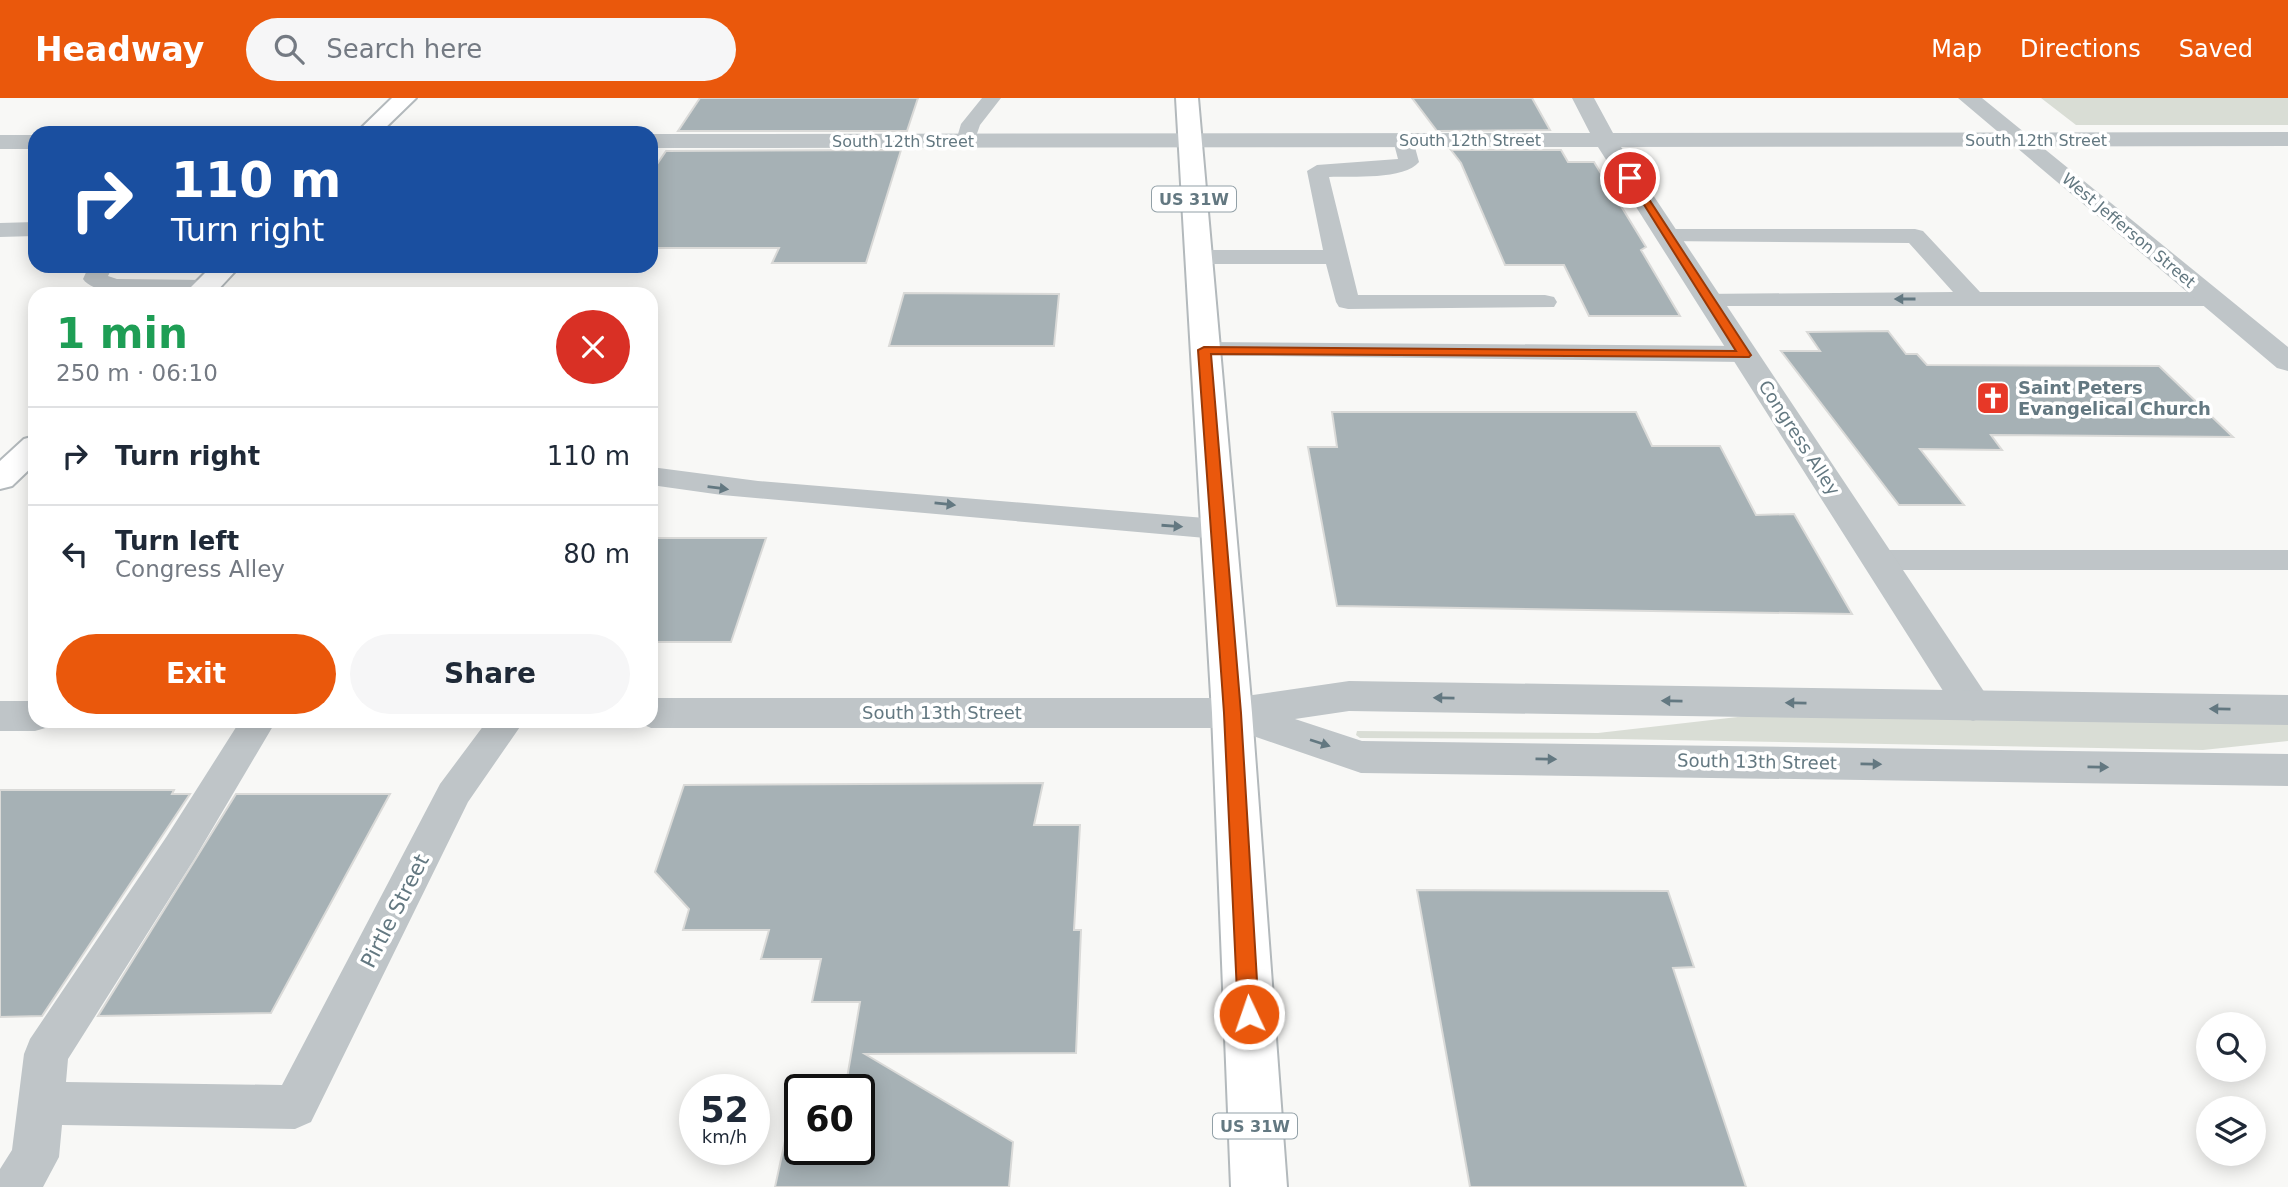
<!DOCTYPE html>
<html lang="en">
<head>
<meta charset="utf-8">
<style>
  :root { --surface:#fff; --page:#f6f6f7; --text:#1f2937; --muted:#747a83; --line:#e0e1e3; --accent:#ea580c }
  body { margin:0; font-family:"DejaVu Sans",sans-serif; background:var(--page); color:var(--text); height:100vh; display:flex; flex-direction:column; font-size:26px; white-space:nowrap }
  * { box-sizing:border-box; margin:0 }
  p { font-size:23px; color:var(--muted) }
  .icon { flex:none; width:38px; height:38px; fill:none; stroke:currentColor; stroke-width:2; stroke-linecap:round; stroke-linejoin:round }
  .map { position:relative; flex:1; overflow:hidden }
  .drawer { position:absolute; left:28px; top:189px; width:630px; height:441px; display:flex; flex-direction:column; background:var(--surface); border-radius:21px; box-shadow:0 4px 18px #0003 }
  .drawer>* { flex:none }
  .top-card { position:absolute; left:28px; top:28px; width:630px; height:147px; border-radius:21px; box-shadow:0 4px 18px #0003; background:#1a4fa0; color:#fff; overflow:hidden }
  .tools { position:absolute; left:2196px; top:914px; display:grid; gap:14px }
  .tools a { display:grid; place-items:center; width:70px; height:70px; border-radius:50%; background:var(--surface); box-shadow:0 4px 18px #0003; font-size:35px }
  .speed { position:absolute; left:679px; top:976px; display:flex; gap:14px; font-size:35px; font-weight:700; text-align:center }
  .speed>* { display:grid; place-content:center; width:91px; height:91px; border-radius:50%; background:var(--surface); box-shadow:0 4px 18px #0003; line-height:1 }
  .speed small { font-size:18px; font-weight:400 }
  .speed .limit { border:4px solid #111; border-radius:10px; background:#fff; color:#111 }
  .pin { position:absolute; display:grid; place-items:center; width:60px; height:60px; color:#fff; margin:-30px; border:4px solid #fff; border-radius:50%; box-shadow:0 2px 7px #0007 }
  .me { position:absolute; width:77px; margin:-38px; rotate:357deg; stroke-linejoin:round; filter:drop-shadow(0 0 5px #0008) }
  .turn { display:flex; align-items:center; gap:24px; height:147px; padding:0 28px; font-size:32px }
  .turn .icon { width:91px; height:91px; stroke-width:2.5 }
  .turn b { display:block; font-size:49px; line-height:60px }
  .round { display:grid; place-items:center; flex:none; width:74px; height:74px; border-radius:37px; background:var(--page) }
  .headline { display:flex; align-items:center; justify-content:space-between; height:119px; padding:0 28px }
  h1 { font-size:42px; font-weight:600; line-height:52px; color:#1e9e55 }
  .action { display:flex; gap:14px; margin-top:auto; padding:14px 28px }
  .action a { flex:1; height:80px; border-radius:42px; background:var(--accent); color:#fff; font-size:28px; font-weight:600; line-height:80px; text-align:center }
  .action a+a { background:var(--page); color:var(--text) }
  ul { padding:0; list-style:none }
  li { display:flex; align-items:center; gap:21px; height:98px; padding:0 28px; border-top:2px solid var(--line) }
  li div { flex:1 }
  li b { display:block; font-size:26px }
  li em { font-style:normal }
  header { display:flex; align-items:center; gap:42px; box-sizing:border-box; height:98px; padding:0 35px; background:var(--accent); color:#fff }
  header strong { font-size:33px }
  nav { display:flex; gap:38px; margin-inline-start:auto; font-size:24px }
  .search { width:490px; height:63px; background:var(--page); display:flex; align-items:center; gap:18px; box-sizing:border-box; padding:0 24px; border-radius:38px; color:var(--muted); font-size:26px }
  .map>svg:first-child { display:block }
  .green { fill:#d9ddd5 }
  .building { fill:#a6b1b5; stroke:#dadad8; stroke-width:2 }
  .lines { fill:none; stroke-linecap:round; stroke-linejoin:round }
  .primary-casing { stroke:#b3b9bc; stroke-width:4 }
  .service { fill:#bfc5c8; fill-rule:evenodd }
  .minor { fill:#bfc5c8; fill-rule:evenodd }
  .tertiary { fill:#bfc5c8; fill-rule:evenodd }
  .primary { fill:#fff; fill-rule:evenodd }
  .oneway { fill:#637881 }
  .route { fill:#ea580c; stroke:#983908; stroke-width:2 }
  .labels { text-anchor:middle; stroke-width:7; stroke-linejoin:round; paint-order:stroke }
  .far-street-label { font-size:16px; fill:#637881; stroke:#fff }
  .shield { fill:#fff; stroke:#92a0a7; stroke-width:2 }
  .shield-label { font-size:16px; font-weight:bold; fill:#637881 }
  .poi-label { font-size:18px; font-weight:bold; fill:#637881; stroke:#fff; text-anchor:start }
  .street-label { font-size:18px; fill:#637881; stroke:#fff }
  .near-street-label { font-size:21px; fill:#637881; stroke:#fff }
</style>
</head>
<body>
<header>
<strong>Headway</strong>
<div class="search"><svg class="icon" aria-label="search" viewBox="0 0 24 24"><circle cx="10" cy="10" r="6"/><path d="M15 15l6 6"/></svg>Search here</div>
<nav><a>Map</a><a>Directions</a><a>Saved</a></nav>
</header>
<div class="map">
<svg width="2288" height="1089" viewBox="0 0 2288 1089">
  <rect width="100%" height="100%" fill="#f8f8f6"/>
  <path class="green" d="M 2041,0 L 2288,0 L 2288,27 L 2076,27 Z
    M 1755,617 L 2288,626 L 2288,643 L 2203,652 L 1615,641 L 1360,640 L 1356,637 L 1357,633 L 1598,635 Z"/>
  <path class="building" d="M 700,0 L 918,0 L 907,33 L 678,33 Z
    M 1412,0 L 1532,0 L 1550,32 L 1437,33 Z
    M 901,52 L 866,165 L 772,165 L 779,150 L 651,150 L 651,75 L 666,53 Z
    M 1451,52 L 1561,52 L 1568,64 L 1594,64 L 1646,149 L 1641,152 L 1680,218 L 1589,218 L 1564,167 L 1505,167 L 1461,65 Z
    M 904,195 L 1059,196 L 1054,248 L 889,248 Z
    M 1888,233 L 1906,256 L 1917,256 L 1927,267 L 2159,268 L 2233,339 L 1991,337 L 2002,352 L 1920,351 L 1964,407 L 1899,407 L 1781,253 L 1820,253 L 1807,234 Z
    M 1332,314 L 1636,314 L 1652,348 L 1720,348 L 1756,417 L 1794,416 L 1852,516 L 1337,508 L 1308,349 L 1337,349 Z
    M 651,440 L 766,440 L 731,544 L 651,544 Z
    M 1043,685 L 1034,727 L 1080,727 L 1074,832 L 1081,832 L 1076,955 L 865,956 L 1013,1044 L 1009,1089 L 775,1089 L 785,1043 L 800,1043 L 800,1052 L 859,1052 L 859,992 L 845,992 L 860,904 L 812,904 L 821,861 L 761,861 L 769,832 L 683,832 L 689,811 L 655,774 L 684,687 Z
    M 0,692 L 174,692 L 172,696 L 190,696 L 42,918 L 0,919 Z
    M 236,696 L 390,696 L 271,915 L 98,918 Z
    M 1417,792 L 1668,793 L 1694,869 L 1673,870 L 1746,1089 L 1470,1089 Z"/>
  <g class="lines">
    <g class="primary-casing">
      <path id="primary" d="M 392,0 L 416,0 L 380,35 L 356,35 Z
        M 1176,0 L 1198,0 L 1252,615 L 1287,1089 L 1231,1089 L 1212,615 Z
        M 212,168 L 240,168 L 214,196 L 184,196 Z
        M 35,338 L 35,366 L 12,388 L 0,391 L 0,363 L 24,341 Z"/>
    </g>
    <path class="service" d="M 982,0 L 1001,0 L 980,27 L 973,47 L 959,47 L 956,43 L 961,26 Z
      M 1403,36 L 1413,42 L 1419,64 C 1405,82 1351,78 1329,79 L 1358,197 L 1545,197 L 1554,199 L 1557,204 L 1554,209 L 1348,211 L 1339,209 L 1336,204 L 1326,166 L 1198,166 L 1187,159 L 1198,152 L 1323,152 L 1307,73 L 1317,67 L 1398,61 L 1393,42 Z
      M 35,124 L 35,138 L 0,139 L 0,125 Z
      M 1667,131 L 1915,131 L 1923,133 L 1980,194 L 2212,194 L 2220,196 L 2224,201 L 2220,206 L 2212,208 L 1708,208 L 1700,206 L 1696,201 L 1700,196 L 1953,194 L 1909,145 L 1659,143 L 1656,138 Z
      M 89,168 L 113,168 L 108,178 L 117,181 L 205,182 L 213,184 L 217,189 L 213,194 L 205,196 C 179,196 98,203 83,181 Z
      M 1204,244 L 1744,248 L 1753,251 L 1757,256 L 1753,261 L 1744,264 L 1195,257 L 1191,252 L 1195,247 Z
      M 651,369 L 758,383 L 1217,421 L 1228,424 L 1232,431 L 1228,438 L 1217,441 L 722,397 L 651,387 Z
      M 1878,452 L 2288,452 L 2288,472 L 1878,472 L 1867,469 L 1862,462 L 1867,455 Z
      M 240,623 L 276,623 L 195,760 L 68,961 L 66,984 L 282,987 L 440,686 L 487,623 L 524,623 L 468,704 L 311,1024 L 295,1031 L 62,1027 L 59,1059 L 43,1089 L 0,1089 L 0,1071 L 12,1052 L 24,956 L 30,941 L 167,738 Z"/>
    <path class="minor" d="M 1572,0 L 1594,0 L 1613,35 L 2288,34 L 2288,48 L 1621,49 L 1987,598 L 1993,608 L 1987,618 L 1973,623 L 1959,618 L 1598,49 L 651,50 L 651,36 L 1590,35 Z
      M 0,37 L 35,37 L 35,51 L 0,51 Z"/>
    <path class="tertiary" d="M 1958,0 L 1982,0 L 2288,249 L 2288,273 L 2277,270 Z
      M 1349,583 L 2288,597 L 2288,627 L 1349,613 L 1295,621 L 1362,643 L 2288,656 L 2288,688 L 1361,675 L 1230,630 L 651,630 L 635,623 L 651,623 L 651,600 L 1232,600 Z
      M 0,603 L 35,603 L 35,623 L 53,623 L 49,629 L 35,633 L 0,633 Z"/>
    <use href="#primary" class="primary"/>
  </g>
  <defs><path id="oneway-solid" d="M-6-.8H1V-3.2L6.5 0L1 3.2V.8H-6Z" transform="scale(1.75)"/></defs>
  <g class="oneway">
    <use href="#oneway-solid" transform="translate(1905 201) rotate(-180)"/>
    <use href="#oneway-solid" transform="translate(718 390) rotate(7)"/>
    <use href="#oneway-solid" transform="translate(945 406) rotate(6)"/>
    <use href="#oneway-solid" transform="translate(1172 428) rotate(4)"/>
    <use href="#oneway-solid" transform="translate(1444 600) rotate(-179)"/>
    <use href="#oneway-solid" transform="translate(1672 603) rotate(-179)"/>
    <use href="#oneway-solid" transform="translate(1796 605) rotate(-179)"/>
    <use href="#oneway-solid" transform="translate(2220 611) rotate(-179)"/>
    <use href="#oneway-solid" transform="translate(1320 645) rotate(18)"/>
    <use href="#oneway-solid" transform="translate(1546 661) rotate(1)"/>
    <use href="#oneway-solid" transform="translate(1871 666) rotate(1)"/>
    <use href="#oneway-solid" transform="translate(2098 669) rotate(1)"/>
  </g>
  <path class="route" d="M 1626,78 L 1635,80 L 1751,257 L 1749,259 L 1211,256 L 1241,615 L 1259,916 L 1256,923 L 1249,926 L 1241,923 L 1238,916 L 1224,615 L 1198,252 L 1204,249 L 1736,253 Z"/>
  <defs>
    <g id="church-square" transform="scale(1.75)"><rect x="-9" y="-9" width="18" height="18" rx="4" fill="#e73827" stroke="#fff"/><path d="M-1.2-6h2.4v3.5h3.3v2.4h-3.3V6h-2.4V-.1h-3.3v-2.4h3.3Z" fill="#fff"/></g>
  </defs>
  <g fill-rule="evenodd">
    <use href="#church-square" x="1993" y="300"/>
  </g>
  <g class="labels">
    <g class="far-street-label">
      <text x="1470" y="48">South 12th Street</text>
      <text x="2036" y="48">South 12th Street</text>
      <text x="903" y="49">South 12th Street</text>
      <text transform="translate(2129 132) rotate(40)" y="6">West Jefferson Street</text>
    </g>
    <g class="shield">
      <rect x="1152" y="88.5" width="84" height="25" rx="5"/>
      <rect x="1213" y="1015.5" width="84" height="25" rx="5"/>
    </g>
    <g class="shield-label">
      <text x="1194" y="107">US 31W</text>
      <text x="1255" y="1034">US 31W</text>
    </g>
    <g class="poi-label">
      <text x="2018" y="296">Saint Peters<tspan x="2018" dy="21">Evangelical Church</tspan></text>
    </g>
    <g class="street-label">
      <text transform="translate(1799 340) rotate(57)" y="6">Congress Alley</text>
      <text x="942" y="621">South 13th Street</text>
      <text transform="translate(1757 664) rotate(1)" y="6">South 13th Street</text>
    </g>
    <g class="near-street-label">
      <text transform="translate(395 813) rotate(-63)" y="7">Pirtle Street</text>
    </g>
  </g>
</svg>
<div class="tools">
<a><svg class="icon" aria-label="search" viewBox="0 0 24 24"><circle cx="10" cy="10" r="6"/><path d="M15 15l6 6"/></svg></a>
<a><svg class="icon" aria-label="layers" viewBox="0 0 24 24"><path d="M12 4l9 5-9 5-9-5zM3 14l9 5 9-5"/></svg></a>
</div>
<div class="speed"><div>52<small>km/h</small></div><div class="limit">60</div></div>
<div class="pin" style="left:1630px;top:80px;background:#d93025"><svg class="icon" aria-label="arrive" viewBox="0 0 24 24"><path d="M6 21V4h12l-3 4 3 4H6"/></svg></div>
<svg class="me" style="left:1249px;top:916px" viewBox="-20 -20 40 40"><circle r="17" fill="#ea580c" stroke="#fff" stroke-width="3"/><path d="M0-11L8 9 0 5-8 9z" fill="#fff"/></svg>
<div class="top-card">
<div class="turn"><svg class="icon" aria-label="right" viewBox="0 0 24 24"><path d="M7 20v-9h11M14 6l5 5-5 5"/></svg><div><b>110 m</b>Turn right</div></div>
</div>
<section class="drawer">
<div class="headline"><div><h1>1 min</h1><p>250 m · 06:10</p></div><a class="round" style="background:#d93025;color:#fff"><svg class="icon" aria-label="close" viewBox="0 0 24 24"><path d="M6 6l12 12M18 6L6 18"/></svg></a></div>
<ul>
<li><svg class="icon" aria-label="right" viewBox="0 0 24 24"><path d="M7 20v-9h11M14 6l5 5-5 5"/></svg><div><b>Turn right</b></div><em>110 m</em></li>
<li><svg class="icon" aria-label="left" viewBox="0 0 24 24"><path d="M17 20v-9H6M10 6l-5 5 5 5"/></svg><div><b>Turn left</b><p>Congress Alley</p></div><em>80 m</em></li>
</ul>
<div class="action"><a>Exit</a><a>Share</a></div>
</section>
</div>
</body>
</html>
